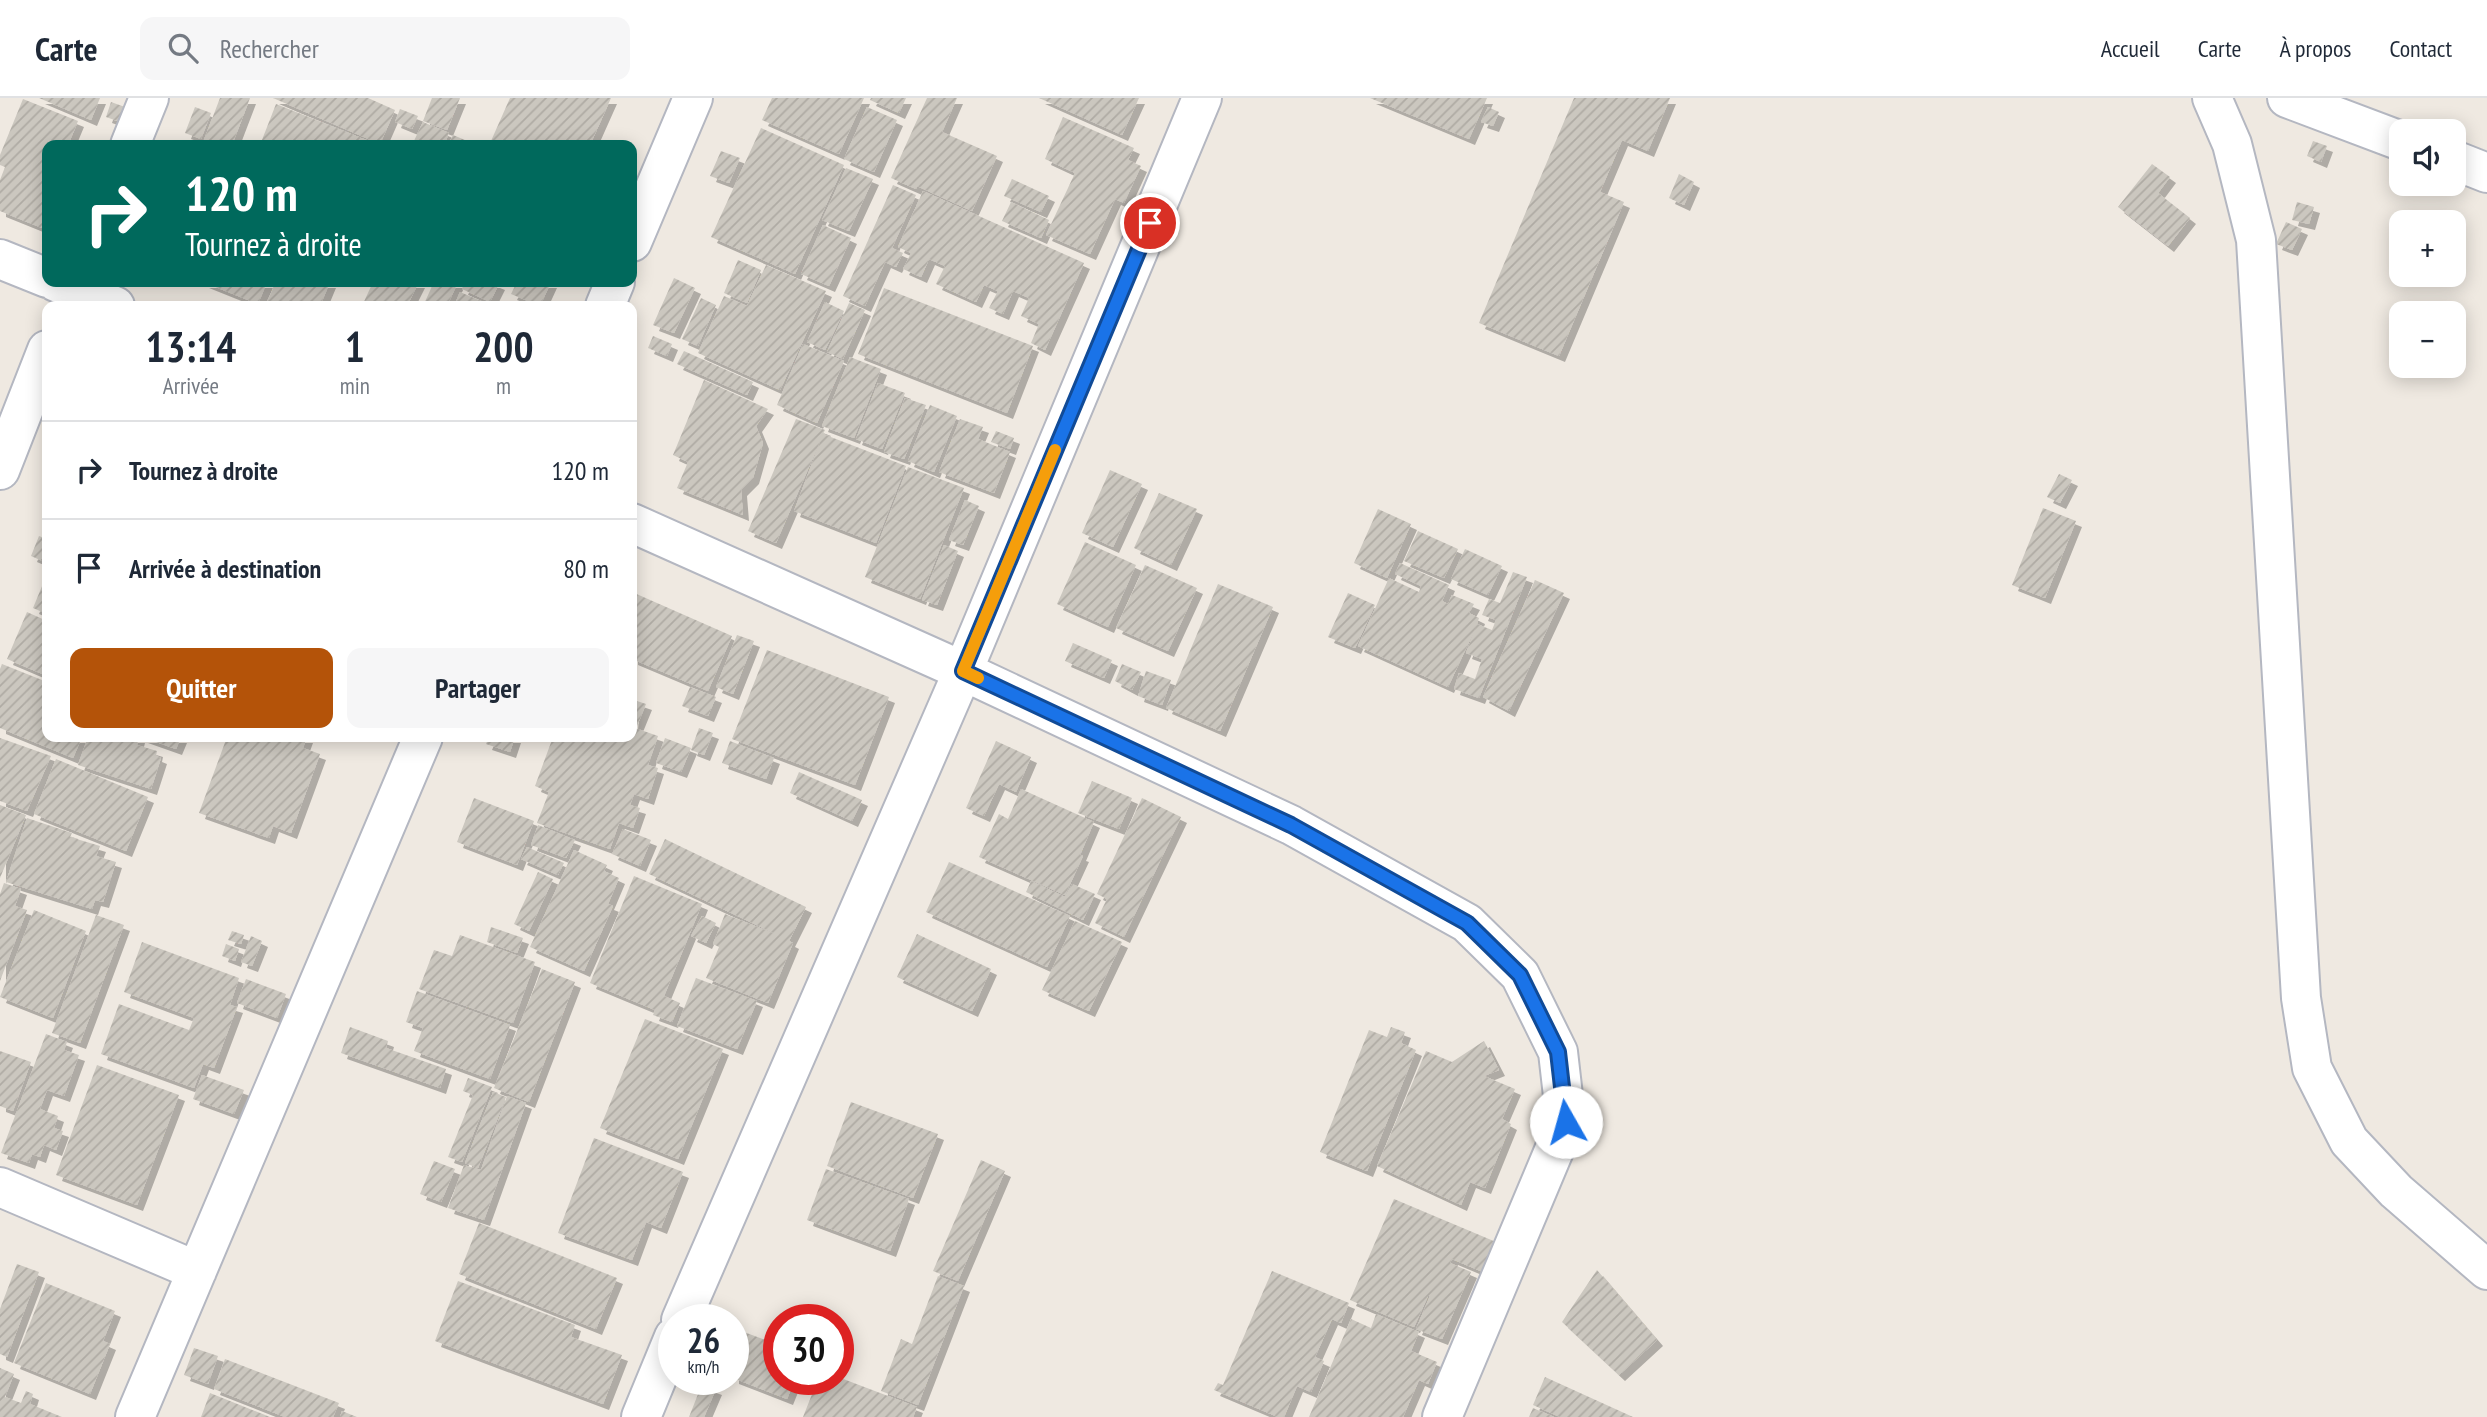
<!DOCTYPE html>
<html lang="fr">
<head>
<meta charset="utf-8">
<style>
  :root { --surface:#fff; --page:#f6f6f7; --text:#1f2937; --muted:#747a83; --line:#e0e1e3; --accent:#b45309 }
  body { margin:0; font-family:"PT Sans Narrow",sans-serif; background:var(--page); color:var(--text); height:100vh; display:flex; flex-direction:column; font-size:26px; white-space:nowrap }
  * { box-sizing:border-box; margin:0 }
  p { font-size:23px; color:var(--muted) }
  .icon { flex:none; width:38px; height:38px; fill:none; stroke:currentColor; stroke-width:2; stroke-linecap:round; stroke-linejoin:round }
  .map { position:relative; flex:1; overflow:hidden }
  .side { position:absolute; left:42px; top:203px; width:595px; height:441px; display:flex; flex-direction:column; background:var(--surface); border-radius:14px; box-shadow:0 4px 18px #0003 }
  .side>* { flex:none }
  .banner { position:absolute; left:42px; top:42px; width:595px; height:147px; border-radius:14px; box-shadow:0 4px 18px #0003; background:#00695c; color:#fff; overflow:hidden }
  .tools { position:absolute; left:2389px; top:21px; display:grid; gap:14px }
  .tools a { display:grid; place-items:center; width:77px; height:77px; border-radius:14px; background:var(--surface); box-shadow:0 4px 18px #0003; font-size:35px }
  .speed { position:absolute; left:658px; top:1206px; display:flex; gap:14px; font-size:35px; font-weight:700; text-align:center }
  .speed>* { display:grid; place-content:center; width:91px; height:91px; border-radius:50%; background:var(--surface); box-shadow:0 4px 18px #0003; line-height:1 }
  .speed small { font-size:18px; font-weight:400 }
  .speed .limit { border:10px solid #d22; background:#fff; color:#111 }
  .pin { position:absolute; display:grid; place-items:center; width:60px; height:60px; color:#fff; margin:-30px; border:4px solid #fff; border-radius:50%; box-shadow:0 2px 7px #0007 }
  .me { position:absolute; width:77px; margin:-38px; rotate:353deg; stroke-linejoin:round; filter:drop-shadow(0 0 5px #0008) }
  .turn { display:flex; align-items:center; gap:24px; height:147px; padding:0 28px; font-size:32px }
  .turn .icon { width:91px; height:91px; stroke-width:2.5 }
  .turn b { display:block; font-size:49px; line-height:60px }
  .eta { display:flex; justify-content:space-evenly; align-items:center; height:119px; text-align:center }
  .eta b { font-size:42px; font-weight:600; line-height:49px }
  .action { display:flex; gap:14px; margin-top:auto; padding:14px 28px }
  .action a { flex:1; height:80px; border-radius:14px; background:var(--accent); color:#fff; font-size:28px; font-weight:600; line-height:80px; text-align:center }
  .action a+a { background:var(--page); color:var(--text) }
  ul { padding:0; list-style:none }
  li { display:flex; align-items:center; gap:21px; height:98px; padding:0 28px; border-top:2px solid var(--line) }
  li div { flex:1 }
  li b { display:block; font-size:26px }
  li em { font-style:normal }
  header { display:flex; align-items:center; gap:42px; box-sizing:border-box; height:98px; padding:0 35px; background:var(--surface); border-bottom:2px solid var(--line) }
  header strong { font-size:33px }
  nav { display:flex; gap:38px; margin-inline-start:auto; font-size:24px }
  .search { width:490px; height:63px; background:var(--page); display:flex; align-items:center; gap:18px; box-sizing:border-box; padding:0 24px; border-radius:14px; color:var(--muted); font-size:26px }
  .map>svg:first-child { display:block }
  .building { fill:url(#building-hatch); filter:url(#shadow) }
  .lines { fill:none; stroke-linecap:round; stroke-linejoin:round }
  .street-casing { stroke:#b4b7c1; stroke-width:42 }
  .street { stroke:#fff; stroke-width:38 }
  .route-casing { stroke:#114b97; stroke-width:18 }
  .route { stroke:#1a73e8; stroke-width:12 }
  .slow { stroke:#f59e0b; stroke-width:12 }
</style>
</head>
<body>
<header>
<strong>Carte</strong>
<div class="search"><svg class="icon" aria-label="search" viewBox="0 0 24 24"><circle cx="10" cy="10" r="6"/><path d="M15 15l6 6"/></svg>Rechercher</div>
<nav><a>Accueil</a><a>Carte</a><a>À propos</a><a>Contact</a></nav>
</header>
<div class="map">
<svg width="2487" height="1319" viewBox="0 0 2487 1319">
  <defs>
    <pattern id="building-hatch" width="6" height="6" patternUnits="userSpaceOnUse" patternTransform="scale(1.75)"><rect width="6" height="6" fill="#cbc7bf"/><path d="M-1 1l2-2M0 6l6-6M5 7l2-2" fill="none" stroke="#afaba4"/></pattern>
    <filter id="shadow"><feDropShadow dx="6" dy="6" stdDeviation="0" flood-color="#0004"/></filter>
  </defs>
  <rect width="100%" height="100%" fill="#efe9e1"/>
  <path class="building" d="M 39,0 L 100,0 L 91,22 Z
    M 220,0 L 250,0 L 232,47 L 202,47 Z
    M 273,0 L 368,0 L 395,12 L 380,46 Z
    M 432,0 L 460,0 L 447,32 L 423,23 Z
    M 510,0 L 611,0 L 590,47 L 500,47 L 491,43 Z
    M 772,0 L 864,0 L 839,56 L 762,22 Z
    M 871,0 L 906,0 L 899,15 L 870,2 Z
    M 927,0 L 957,0 L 942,34 L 997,58 L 972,113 L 917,88 L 916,91 L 891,80 Z
    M 1039,0 L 1139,0 L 1122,37 Z
    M 1370,0 L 1487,0 L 1469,41 Z
    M 1574,0 L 1670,0 L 1648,53 L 1622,42 L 1600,94 L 1624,104 L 1559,258 L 1479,225 Z
    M 23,1 L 78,23 L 68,47 L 47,47 L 47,132 L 0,113 L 0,82 L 5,69 L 0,67 L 0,57 Z
    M 111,4 L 125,9 L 120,24 L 106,19 Z
    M 276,6 L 374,45 L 373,47 L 260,47 Z
    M 195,9 L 211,15 L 201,41 L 185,35 Z
    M 867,9 L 897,22 L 874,74 L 844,61 Z
    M 1488,9 L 1499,14 L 1493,28 L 1481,24 Z
    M 400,11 L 418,18 L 412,31 L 395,24 Z
    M 1063,19 L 1134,50 L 1128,62 L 1141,68 L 1124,105 L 1115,101 L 1090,156 L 1046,137 L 1075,75 L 1045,61 Z
    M 423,24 L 449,35 L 444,47 L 412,47 Z
    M 761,30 L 844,67 L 795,176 L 711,139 Z
    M 453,37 L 477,47 L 448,47 Z
    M 2313,43 L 2327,48 L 2321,64 L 2307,58 Z
    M 721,53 L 740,60 L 729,85 L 710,78 Z
    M 2152,66 L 2170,79 L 2158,95 L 2190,120 L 2168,148 L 2118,109 Z
    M 846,70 L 873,81 L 849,133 L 822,122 Z
    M 1679,76 L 1694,84 L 1684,107 L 1669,100 Z
    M 1012,81 L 1049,98 L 1041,114 L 1004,98 Z
    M 893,87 L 916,97 L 892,150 L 903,155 L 896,169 L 885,164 L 865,208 L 843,198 Z
    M 923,93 L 1084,165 L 1045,252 L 1031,245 L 1039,226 L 1021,218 L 1029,200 L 1013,193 L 1003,216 L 989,210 L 998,193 L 984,187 L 976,204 L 936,186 L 945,168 L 929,161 L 921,179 L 903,171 L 911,155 L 898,149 Z
    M 1011,104 L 1049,122 L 1041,140 L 1002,123 Z
    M 2297,104 L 2314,109 L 2309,126 L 2292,122 Z
    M 2286,124 L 2302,131 L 2292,152 L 2276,146 Z
    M 823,127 L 851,140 L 829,188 L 801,176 Z
    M 738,162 L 761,172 L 747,205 L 724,195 Z
    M 766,167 L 826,193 L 780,292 L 698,255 L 724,198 L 747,208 Z
    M 674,180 L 695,190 L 674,235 L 653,227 Z
    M 203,184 L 267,184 L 258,206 Z
    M 276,184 L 330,184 L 320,208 L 265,208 Z
    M 373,184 L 419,184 L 407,208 L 362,208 Z
    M 434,184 L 458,184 L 447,208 L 423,208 Z
    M 465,184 L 494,184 L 499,186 L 490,204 L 462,191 Z
    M 517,184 L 551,184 L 540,208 L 511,196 Z
    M 884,190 L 1033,248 L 1007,315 L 858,256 Z
    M 460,194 L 493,208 L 454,208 Z
    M 701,200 L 716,207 L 698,248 L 682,241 Z
    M 825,204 L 844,213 L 825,252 L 807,244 Z
    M 849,205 L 865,212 L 843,261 L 827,254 Z
    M 653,238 L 672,246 L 667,258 L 648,250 Z
    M 803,246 L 844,263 L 817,325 L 777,307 Z
    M 684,253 L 753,284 L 747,297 L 677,266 Z
    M 850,259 L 881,271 L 854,340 L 822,328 Z
    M 704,282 L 768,311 L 756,328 L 763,345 L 753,380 L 741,392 L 743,417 L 677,390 L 688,364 L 673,357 Z
    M 878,285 L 905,295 L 882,351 L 856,341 Z
    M 905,300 L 926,307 L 904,361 L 884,354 Z
    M 930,307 L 957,318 L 934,374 L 908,363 Z
    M 796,321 L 825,332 L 823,336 L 906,368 L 876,445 L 794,413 L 822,339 L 776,445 L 748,433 Z
    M 960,321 L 983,329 L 978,341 L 1010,354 L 994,395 L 939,374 Z
    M 996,333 L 1014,340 L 1010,351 L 991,344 Z
    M 908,369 L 964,390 L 920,501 L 865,479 Z
    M 1110,372 L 1142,386 L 1113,449 L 1082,435 Z
    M 2059,376 L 2072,382 L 2060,405 L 2047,399 Z
    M 1159,395 L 1197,411 L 1171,467 L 1134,450 Z
    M 965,402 L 979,408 L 963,447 L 949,442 Z
    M 2043,410 L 2076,423 L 2045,500 L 2012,487 Z
    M 1378,411 L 1411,426 L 1387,480 L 1354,465 Z
    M 1418,433 L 1458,451 L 1444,480 L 1404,463 Z
    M 39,438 L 47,441 L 47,465 L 31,458 Z
    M 1085,444 L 1136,467 L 1108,529 L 1057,506 Z
    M 944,447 L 958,453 L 937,507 L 922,502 Z
    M 1465,451 L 1502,468 L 1488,497 L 1451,481 Z
    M 1400,465 L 1449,487 L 1442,503 L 1448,506 L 1452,497 L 1474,506 L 1469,515 L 1479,520 L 1477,526 L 1492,532 L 1496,522 L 1482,517 L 1489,501 L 1500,505 L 1513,474 L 1527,479 L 1479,600 L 1454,591 L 1459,575 L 1475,581 L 1482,561 L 1466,555 L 1476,529 L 1448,589 L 1358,548 L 1389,480 L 1419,494 L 1421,488 L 1395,476 Z
    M 1145,467 L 1197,490 L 1168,553 L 1116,530 Z
    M 47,476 L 47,516 L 33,510 Z
    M 1535,482 L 1564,495 L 1509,613 L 1483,599 Z
    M 1218,486 L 1273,509 L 1220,633 L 1166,610 Z
    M 632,494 L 732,538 L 708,593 L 632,561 Z
    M 1348,495 L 1375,507 L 1355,550 L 1328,539 Z
    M 27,514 L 47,523 L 47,578 L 7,561 Z
    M 737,537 L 754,543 L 733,596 L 716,589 Z
    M 1073,545 L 1112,562 L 1104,580 L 1065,563 Z
    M 767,552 L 889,599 L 855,687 L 732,641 Z
    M 2,566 L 47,584 L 47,639 L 82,639 L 73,660 L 0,630 L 0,571 Z
    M 1122,566 L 1141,574 L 1132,592 L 1115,583 Z
    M 1146,573 L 1171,582 L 1162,607 L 1138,598 Z
    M 690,589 L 716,599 L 708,618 L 682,608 Z
    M 634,602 L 646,606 L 637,628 L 632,626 Z
    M 632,629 L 658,638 L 648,667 L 658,670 L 648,701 L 634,696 L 630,707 L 640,710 L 633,730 L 619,725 L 610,751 L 537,725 L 549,694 L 535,688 L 553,639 L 632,639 Z
    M 699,630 L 713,635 L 704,657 L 691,652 Z
    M 88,639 L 139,639 L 137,647 L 157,653 L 156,658 L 161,660 L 151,691 L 78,667 Z
    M 142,639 L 181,639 L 176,651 Z
    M 227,639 L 307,639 L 303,650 L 320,656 L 291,735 L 273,728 L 269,740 L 199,715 Z
    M 489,639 L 515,639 L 510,654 L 486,646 Z
    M 0,640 L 51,658 L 27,713 L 0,703 Z
    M 665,640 L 691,650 L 681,674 L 656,665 Z
    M 730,643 L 774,660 L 766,681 L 722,665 Z
    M 996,643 L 1031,659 L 1016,694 L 999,686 L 984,718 L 966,710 Z
    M 56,661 L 148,699 L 126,753 L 34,716 Z
    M 799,674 L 862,702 L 852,723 L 790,695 Z
    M 1092,683 L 1132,700 L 1119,731 L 1078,715 Z
    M 1021,691 L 1094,724 L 1080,757 L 1083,758 L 1065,797 L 979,759 L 999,716 L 1008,721 Z
    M 474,700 L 534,723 L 517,767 L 457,744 Z
    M 1142,700 L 1181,719 L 1124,839 L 1095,825 L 1107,801 L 1097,796 Z
    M 0,707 L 26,717 L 0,780 Z
    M 27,720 L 72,735 L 70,739 L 100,748 L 96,758 L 116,764 L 103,804 L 95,802 L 92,811 L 6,784 Z
    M 538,727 L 575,742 L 566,760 L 531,747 Z
    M 623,731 L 651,742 L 640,768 L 612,756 Z
    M 665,741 L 806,809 L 789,843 L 793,845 L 768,905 L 706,880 L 719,849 L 713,846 L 725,816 L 780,838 L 649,776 Z
    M 527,749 L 564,765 L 558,777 L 521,761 Z
    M 574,752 L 607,767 L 604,773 L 619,780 L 608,806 L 613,808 L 584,873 L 530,849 Z
    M 949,764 L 1070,818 L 1047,869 L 926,814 Z
    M 538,774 L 553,781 L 529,833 L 514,826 Z
    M 634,778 L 702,806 L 664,898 L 680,905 L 672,924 L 653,917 L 655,912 L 590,885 Z
    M 1031,783 L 1065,799 L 1072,786 L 1095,796 L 1083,822 L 1026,794 Z
    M 4,785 L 21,791 L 15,808 L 27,812 L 0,883 L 0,796 Z
    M 34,812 L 86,833 L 53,920 L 0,899 Z
    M 96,817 L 124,827 L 80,945 L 52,935 Z
    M 702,818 L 716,825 L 706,845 L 691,838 Z
    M 1075,823 L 1122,844 L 1089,913 L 1042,892 Z
    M 491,829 L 523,840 L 517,855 L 487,844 Z
    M 232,833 L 244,837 L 241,846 L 228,842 Z
    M 917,836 L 991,871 L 972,913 L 897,879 Z
    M 460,837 L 535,864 L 513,925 L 419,891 L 434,852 L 452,858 Z
    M 251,838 L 262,843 L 252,868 L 241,864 Z
    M 142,844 L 239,880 L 230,907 L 237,909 L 214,970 L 203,966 L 194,990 L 101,956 L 119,906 L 189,932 L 194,920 L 124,894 Z
    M 226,846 L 239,851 L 235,863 L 222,858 Z
    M 542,871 L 575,884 L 529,1004 L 494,990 Z
    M 696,880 L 757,903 L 737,951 L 677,928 Z
    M 246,881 L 286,896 L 277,920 L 237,905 Z
    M 417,893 L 510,927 L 490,981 L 414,953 L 423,930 L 406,924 Z
    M 645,921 L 723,951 L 678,1061 L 600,1030 Z
    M 350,929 L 388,943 L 386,950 L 446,971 L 440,990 L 341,955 Z
    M 1391,929 L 1405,934 L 1401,945 L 1416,952 L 1367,1073 L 1320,1054 L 1369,932 L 1387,939 Z
    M 46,936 L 67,944 L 64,952 L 79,957 L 64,998 L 47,992 L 40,1011 L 58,1018 L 54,1030 L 63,1033 L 56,1052 L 44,1047 L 40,1059 L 32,1056 L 29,1065 L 1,1055 Z
    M 1484,943 L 1499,972 L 1484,978 L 1515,991 L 1502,1021 L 1511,1026 L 1485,1090 L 1470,1084 L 1461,1107 L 1377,1068 L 1426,953 L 1452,964 Z
    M 0,953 L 31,964 L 13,1013 L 0,1008 Z
    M 97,967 L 179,997 L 137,1107 L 56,1077 Z
    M 202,977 L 244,992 L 234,1016 L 193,1001 Z
    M 468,980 L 492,989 L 462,1064 L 448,1059 L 473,997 L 463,993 Z
    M 493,994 L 506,999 L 478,1070 L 465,1065 Z
    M 507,998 L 526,1005 L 484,1122 L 448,1110 L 464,1067 L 481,1072 Z
    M 851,1004 L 938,1036 L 913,1100 L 827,1068 Z
    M 594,1040 L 683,1074 L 661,1130 L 646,1124 L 632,1162 L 558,1135 Z
    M 981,1062 L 1005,1073 L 958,1183 L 933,1173 Z
    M 434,1063 L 455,1071 L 441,1104 L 420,1096 Z
    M 826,1071 L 909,1101 L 890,1153 L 807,1122 Z
    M 1394,1101 L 1496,1144 L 1483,1174 L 1452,1161 L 1450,1165 L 1471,1174 L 1442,1241 L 1416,1231 L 1430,1198 L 1428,1198 L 1414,1229 L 1350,1202 Z
    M 479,1125 L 617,1180 L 596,1231 L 459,1176 Z
    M 17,1166 L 39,1174 L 7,1259 L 0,1256 L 0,1211 Z
    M 1597,1172 L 1657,1242 L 1619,1277 L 1562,1224 Z
    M 1272,1173 L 1349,1205 L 1341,1225 L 1332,1221 L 1315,1259 L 1324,1263 L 1311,1294 L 1297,1288 L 1284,1319 L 1278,1319 L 1214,1292 L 1218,1285 L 1223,1287 Z
    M 938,1178 L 964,1188 L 918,1307 L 881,1293 L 901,1241 L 912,1246 Z
    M 458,1183 L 575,1227 L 571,1239 L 622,1257 L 603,1306 L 435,1243 Z
    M 46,1185 L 115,1213 L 103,1243 L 110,1246 L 90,1296 L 14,1265 Z
    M 1376,1216 L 1419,1234 L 1411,1253 L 1437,1264 L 1428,1286 L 1419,1282 L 1403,1319 L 1309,1319 L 1351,1221 L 1371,1230 Z
    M 736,1231 L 779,1247 L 779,1281 L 795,1281 L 787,1301 L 733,1280 L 733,1239 Z
    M 194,1250 L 218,1258 L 208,1286 L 184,1277 Z
    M 225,1261 L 339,1305 L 333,1319 L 285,1319 L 214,1291 Z
    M 0,1270 L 14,1276 L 5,1299 L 21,1305 L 26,1293 L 33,1296 L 30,1306 L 62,1319 L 0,1319 Z
    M 838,1279 L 917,1309 L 913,1319 L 803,1319 L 818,1281 L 838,1281 Z
    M 1545,1279 L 1633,1319 L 1560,1319 L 1533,1307 Z
    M 702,1286 L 716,1291 L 704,1319 L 689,1319 Z
    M 210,1295 L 270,1319 L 201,1319 Z
    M 1533,1310 L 1554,1319 L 1529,1319 Z
    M 342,1313 L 357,1319 L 340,1319 Z"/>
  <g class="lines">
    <g class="street-casing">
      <path id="street" d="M 2212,0 L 2232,46 L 2256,142 L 2301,900 L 2312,970 L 2349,1043 L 2396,1093 L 2487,1172
        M 2287,0 L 2401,43
        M 130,47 L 149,0
        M 2454,62 L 2487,75
        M 632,144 L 693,0
        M 0,161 L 47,180
        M 56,184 L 115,208
        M 605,208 L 615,184
        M 0,372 L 47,252
        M 632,425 L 963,573 L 1291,727 L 1467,825 L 1520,877 L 1558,954 L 1566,1024 L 1442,1319
        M 0,1089 L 197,1173
        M 681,1222 L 963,573 L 1202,0
        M 135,1319 L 423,639
        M 641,1319 L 674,1239"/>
    </g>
    <use href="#street" class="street"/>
  </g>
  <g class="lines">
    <g class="route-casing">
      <path id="route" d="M 1150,125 L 963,573 L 1291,727 L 1467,825 L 1520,877 L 1558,954 L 1566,1024"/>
    </g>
    <use href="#route" class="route"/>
    <path class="slow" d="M 978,580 L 963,573 L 1055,352"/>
  </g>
</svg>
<div class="tools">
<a><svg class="icon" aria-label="sound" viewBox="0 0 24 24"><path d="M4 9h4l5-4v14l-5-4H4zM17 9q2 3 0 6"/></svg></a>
<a>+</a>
<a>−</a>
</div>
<div class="speed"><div>26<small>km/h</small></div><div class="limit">30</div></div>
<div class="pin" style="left:1150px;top:125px;background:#d93025"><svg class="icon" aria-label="arrive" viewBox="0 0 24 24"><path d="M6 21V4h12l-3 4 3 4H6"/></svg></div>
<svg class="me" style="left:1566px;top:1024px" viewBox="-20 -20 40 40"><circle r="19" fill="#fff"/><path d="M0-13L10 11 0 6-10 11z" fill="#1a73e8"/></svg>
<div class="banner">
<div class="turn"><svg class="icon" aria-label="right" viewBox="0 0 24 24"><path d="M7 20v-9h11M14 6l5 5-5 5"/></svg><div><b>120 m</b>Tournez à droite</div></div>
</div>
<section class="side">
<div class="eta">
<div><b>13:14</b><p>Arrivée</p></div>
<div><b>1</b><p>min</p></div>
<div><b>200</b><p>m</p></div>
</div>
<ul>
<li><svg class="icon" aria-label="right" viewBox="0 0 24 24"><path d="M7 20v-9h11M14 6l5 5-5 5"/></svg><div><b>Tournez à droite</b></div><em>120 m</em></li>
<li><svg class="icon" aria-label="arrive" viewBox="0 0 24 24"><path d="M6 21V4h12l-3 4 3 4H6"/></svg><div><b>Arrivée à destination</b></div><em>80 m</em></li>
</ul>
<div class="action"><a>Quitter</a><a>Partager</a></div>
</section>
</div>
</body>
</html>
